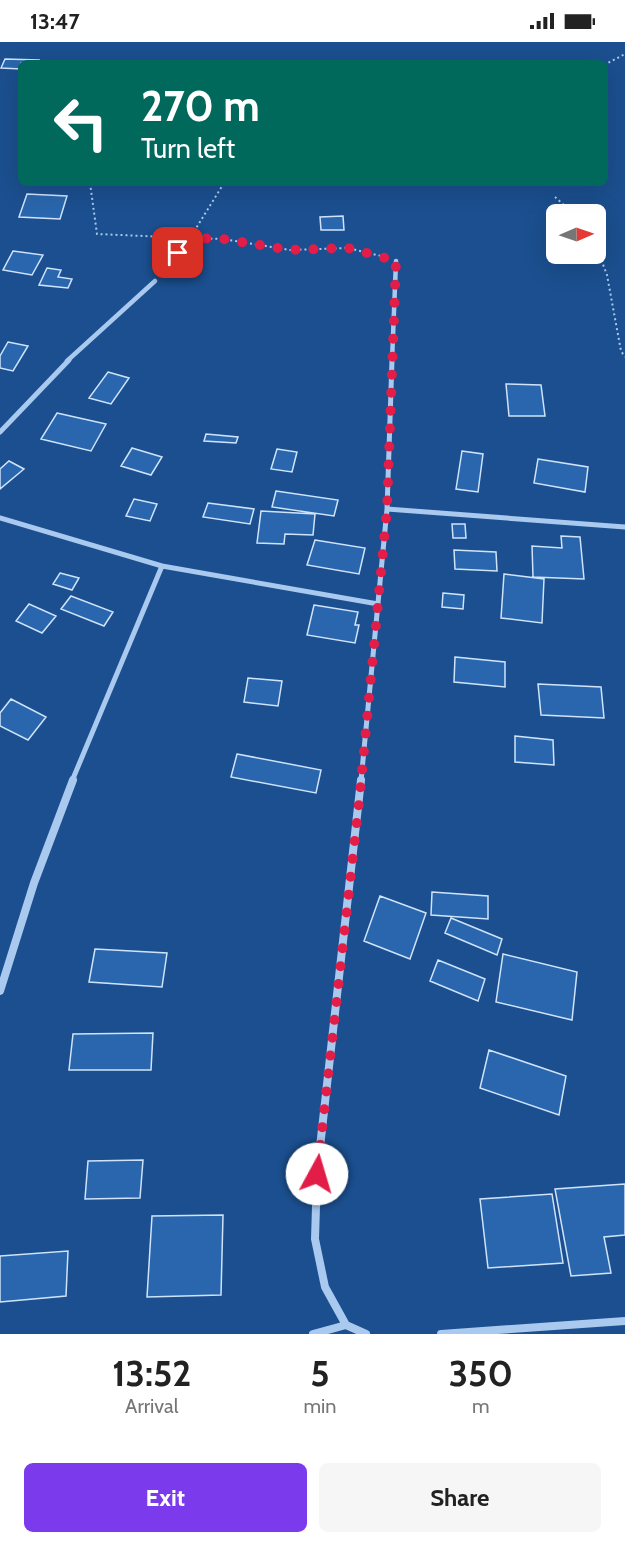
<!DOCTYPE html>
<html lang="en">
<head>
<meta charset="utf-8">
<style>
  :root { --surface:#fff; --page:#f6f6f6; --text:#222; --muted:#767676; --accent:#7c3aed }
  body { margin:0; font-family:Cabin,sans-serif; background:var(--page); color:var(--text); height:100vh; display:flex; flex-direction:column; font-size:22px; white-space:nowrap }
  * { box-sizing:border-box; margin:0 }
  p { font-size:20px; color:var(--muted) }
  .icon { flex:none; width:33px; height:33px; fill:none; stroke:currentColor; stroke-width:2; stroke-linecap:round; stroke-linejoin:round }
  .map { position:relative; height:1292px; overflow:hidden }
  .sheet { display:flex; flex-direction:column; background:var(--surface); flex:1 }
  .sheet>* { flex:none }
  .guide { position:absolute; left:18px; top:18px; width:590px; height:126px; border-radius:9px; box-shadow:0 6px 24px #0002; background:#00695c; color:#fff; overflow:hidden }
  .needle { width:39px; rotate:88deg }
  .buttons { position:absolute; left:546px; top:162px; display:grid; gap:12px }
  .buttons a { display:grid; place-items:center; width:60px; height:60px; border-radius:9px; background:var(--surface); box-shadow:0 6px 24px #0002; font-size:30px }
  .pin { position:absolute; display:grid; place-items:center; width:51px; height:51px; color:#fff; margin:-26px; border-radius:12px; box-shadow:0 3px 9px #0006 }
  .me { position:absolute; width:66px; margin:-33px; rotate:6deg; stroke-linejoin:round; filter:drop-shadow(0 0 4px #0008) }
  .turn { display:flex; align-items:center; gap:21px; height:126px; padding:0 24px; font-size:27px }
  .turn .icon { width:78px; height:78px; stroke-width:2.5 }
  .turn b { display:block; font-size:42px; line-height:51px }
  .eta { display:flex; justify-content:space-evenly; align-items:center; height:102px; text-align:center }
  .eta b { font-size:36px; font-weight:800; line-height:42px }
  .action { display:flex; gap:12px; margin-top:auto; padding:12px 24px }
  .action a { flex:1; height:69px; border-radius:9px; background:var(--accent); color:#fff; font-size:24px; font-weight:800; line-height:69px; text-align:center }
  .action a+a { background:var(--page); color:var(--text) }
  .status { display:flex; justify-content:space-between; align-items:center; height:42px; padding:0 30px; background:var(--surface); direction:ltr }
  .status svg { height:16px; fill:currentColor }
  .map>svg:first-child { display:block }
  .building { fill:#2a66ad; stroke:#cfe3fa; stroke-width:1.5 }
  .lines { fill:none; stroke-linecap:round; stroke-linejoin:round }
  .path { stroke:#a9c9ee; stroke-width:2; stroke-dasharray:2 3; stroke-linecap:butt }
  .minor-far2 { stroke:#a9c9ee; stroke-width:4.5 }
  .minor-far1 { stroke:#a9c9ee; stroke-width:5 }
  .minor { stroke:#a9c9ee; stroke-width:8 }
  .route { stroke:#e11d48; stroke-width:10; stroke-dasharray:0 18 }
</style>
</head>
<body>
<div class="status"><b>13:47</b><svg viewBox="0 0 49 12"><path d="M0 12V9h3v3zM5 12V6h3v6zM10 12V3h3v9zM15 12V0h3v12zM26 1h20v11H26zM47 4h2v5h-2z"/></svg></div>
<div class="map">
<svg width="625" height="1292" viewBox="0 0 625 1292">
  <rect width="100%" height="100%" fill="#1b4f8f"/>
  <path class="building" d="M 5,17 L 39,18 L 38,21 L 21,21 L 21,27 L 1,26 Z
    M 27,152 L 67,154 L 60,177 L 19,175 Z
    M 343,174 L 344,188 L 321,188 L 320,175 Z
    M 13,209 L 43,213 L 32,233 L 3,228 Z
    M 47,226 L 61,228 L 58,235 L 72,237 L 68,246 L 39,243 Z
    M 8,300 L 28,304 L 13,329 L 0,326 L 0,314 Z
    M 108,330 L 129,336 L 111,362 L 89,356 Z
    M 108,330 L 129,336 L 111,362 L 89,356 Z
    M 506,342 L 541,343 L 545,374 L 509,374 Z
    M 506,342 L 541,343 L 545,374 L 509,374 Z
    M 57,371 L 106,382 L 91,409 L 41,397 Z
    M 206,392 L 238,395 L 236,401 L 204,399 Z
    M 132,406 L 162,415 L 151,433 L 121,424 Z
    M 277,407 L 297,410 L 292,430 L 271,427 Z
    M 277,407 L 297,410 L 292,430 L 271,427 Z
    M 462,409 L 483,412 L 478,450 L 456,447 Z
    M 462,409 L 483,412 L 478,450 L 456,447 Z
    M 538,417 L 588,425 L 585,450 L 534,441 Z
    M 538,417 L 588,425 L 585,450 L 534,441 Z
    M 9,419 L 24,427 L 0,447 L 0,427 Z
    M 276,449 L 338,458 L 334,474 L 272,465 Z
    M 134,457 L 157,462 L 150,479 L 126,474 Z
    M 134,457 L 157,462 L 150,479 L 126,474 Z
    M 208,461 L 254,467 L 250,482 L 203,475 Z
    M 261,469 L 315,472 L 313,493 L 285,492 L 284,502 L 257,501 Z
    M 261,469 L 315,472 L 313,493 L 285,492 L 284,502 L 257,501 Z
    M 452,482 L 465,482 L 466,496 L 453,496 Z
    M 452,482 L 465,482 L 466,496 L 453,496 Z
    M 561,494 L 580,495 L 584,537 L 533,535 L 532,504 L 562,506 Z
    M 315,498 L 365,506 L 359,532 L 307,523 Z
    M 454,508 L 496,510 L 497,529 L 455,527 Z
    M 60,531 L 79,536 L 72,548 L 53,542 Z
    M 60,531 L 79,536 L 72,548 L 53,542 Z
    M 504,532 L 544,537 L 542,581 L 501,576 Z
    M 443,551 L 464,553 L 463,567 L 442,565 Z
    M 71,554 L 113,570 L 104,584 L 61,567 Z
    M 29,562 L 56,574 L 42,591 L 16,579 Z
    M 314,563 L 358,570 L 355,583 L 359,583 L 355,601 L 307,593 Z
    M 455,615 L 505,620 L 505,645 L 454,640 Z
    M 455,615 L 505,620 L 505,645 L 454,640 Z
    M 248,636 L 282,639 L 278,664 L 244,660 Z
    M 538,642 L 601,645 L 604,676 L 541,673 Z
    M 11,657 L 46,675 L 28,698 L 0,684 L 0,671 Z
    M 515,694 L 553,698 L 554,723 L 515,720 Z
    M 237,712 L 321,728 L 316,751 L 231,735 Z
    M 432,850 L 488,854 L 488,877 L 431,873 Z
    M 380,854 L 426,871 L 410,917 L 364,899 Z
    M 380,854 L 426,871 L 410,917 L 364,899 Z
    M 451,876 L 502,897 L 497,913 L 445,891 Z
    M 95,907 L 167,911 L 162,945 L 89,940 Z
    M 503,912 L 577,930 L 572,978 L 496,960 Z
    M 438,918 L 485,937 L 478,959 L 430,939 Z
    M 438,918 L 485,937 L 478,959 L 430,939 Z
    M 153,991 L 151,1028 L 69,1028 L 73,992 Z
    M 489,1008 L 566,1034 L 559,1073 L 480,1046 Z
    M 489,1008 L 566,1034 L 559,1073 L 480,1046 Z
    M 143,1118 L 140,1156 L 85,1157 L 88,1119 Z
    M 143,1118 L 140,1156 L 85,1157 L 88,1119 Z
    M 625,1142 L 625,1193 L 604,1195 L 611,1231 L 571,1234 L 555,1147 Z
    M 625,1142 L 625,1193 L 604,1195 L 611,1231 L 571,1234 L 555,1147 Z
    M 552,1152 L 563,1221 L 488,1226 L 480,1157 Z
    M 223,1173 L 221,1253 L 147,1255 L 152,1174 Z
    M 68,1209 L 66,1254 L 0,1260 L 0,1214 Z
    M 68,1209 L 66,1254 L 0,1260 L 0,1214 Z"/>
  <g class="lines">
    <path class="path" d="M 604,23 L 625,12
      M 90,141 L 97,192 L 190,196 L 164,227
      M 224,141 L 190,196 L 223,197 L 290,208 L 348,206 L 381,214
      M 555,155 L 574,172
      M 596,204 L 607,233 L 621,309 L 625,315"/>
    <path class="minor-far2" d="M 67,319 L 155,239
      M 392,319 L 396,219"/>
    <path class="minor-far1" d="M 0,390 L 69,318
      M 387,467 L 625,485
      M 0,476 L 162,524 L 378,562
      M 72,739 L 162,524
      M 361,739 L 387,467 L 392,318"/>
    <path class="minor" d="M 361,738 L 317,1132 L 315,1197 L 325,1245 L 346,1283 L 366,1292
      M 0,949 L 34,841 L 73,738
      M 313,1292 L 346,1283
      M 441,1292 L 625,1279"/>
  </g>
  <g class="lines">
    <path class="route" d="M 178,211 L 189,196 L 223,197 L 290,208 L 348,206 L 396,219 L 387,467 L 359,761 L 317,1132"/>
  </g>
</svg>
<div class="buttons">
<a><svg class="needle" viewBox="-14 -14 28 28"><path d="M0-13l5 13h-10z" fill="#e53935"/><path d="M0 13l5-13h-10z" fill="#767676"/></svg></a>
</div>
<div class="pin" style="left:178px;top:211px;background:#d93025"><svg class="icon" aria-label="arrive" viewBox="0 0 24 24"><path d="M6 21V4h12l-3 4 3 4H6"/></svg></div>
<svg class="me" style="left:317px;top:1132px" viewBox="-20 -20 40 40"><circle r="19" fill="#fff"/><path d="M0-13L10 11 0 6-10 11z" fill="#e11d48"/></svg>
<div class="guide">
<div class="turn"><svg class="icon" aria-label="left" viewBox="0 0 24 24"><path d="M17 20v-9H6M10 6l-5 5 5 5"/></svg><div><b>270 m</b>Turn left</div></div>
</div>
</div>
<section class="sheet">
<div class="eta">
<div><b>13:52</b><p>Arrival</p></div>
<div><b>5</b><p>min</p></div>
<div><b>350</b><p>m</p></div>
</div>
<div class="action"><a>Exit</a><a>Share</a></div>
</section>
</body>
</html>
